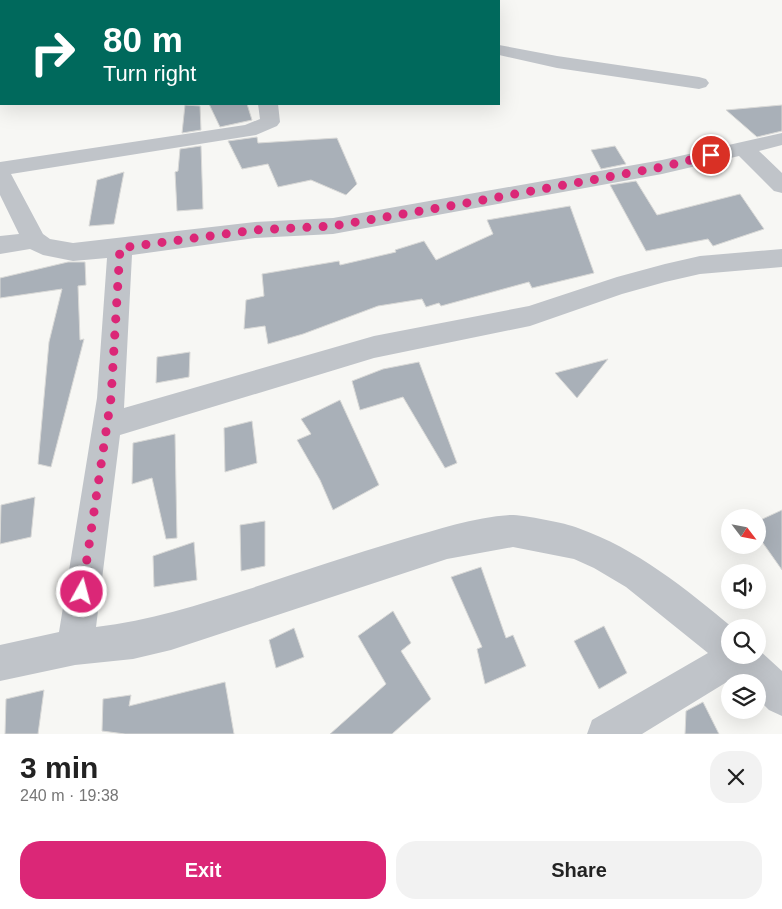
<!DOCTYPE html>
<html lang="en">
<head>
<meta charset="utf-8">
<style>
  :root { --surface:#fff; --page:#f2f2f2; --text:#222; --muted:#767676; --accent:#db2777 }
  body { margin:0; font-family:Arial,sans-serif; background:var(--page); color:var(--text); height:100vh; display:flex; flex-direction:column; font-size:19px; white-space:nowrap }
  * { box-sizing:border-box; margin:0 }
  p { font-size:16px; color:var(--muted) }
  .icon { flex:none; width:28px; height:28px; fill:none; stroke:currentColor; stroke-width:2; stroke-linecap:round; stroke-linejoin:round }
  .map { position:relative; height:734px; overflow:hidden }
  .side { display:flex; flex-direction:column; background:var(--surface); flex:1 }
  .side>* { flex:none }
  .hud { position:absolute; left:0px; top:0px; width:500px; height:105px; box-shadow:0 5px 20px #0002; background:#00695c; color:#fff; overflow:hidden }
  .needle { width:32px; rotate:122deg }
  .controls { position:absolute; left:721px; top:509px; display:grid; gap:10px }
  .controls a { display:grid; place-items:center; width:45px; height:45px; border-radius:50%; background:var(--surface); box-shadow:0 5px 20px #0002; font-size:25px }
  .pin { position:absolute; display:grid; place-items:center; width:42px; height:42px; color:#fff; margin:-21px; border:2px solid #fff; border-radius:50%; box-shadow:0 1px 5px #0007 }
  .me { position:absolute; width:55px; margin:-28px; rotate:7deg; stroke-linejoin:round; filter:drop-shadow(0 0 4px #0008) }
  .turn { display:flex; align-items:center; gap:18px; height:105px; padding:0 20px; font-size:22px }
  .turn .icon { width:65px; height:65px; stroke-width:2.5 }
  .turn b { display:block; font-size:35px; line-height:42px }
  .round { display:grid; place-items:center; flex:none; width:52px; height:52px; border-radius:20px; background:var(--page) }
  .overview { display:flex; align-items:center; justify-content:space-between; height:85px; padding:0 20px }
  h1 { font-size:30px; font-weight:800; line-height:38px }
  .action { display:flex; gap:10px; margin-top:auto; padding:10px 20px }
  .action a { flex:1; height:58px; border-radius:20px; background:var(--accent); color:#fff; font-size:20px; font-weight:800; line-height:58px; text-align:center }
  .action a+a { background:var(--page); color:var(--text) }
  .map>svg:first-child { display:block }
  .building { fill:#a9b0b8; stroke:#d9d9d7 }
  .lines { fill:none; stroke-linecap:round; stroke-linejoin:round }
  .minor { fill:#c0c4c9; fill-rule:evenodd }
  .route { stroke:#db2777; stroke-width:9; stroke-dasharray:0 16.2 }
</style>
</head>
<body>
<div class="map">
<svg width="782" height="734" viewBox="0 0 782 734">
  <rect width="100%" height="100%" fill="#f7f7f4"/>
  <path class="building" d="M 209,104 L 247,104 L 252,120 L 220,127 Z
    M 185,105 L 200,106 L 201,130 L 182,133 Z
    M 782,105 L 782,131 L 757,137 L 726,110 Z
    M 257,137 L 258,143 L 337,138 L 357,184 L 346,195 L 311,180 L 278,187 L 268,164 L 242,169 L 228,141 Z
    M 201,146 L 203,209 L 177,211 L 175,172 L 178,171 L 180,149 Z
    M 615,146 L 626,164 L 601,169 L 591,150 Z
    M 124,172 L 114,224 L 89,226 L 97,180 Z
    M 636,181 L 657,215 L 740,194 L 764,229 L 713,246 L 708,239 L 646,251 L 610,185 Z
    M 570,206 L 594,273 L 532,288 L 529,282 L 441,306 L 439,303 L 426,307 L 422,299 L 378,306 L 303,334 L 268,344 L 265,326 L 244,329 L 246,300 L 264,296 L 262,274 L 339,261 L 340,265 L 396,252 L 395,250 L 424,241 L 436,260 L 493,234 L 487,220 Z
    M 68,262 L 85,262 L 86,285 L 78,286 L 80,340 L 84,339 L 51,467 L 38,464 L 49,342 L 62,289 L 0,298 L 0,278 Z
    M 190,352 L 189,377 L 156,383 L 157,357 Z
    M 608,359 L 577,398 L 555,373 Z
    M 419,362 L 457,463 L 445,468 L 403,397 L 360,410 L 352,381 L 383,369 Z
    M 340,400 L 379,485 L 333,510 L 320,480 L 297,440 L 311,434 L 301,419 Z
    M 252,421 L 257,463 L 225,472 L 224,428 Z
    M 175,434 L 177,538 L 166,539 L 152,478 L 132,484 L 133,443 Z
    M 35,497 L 31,537 L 0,544 L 1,505 Z
    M 782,510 L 782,570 L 758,536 L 758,521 Z
    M 265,521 L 265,566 L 241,571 L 240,525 Z
    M 194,542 L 197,580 L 154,587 L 153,556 Z
    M 481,567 L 506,638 L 513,635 L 526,666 L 485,684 L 477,649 L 482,647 L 451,577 Z
    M 393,611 L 411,643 L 401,651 L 431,699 L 392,734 L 330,734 L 386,684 L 358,636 Z
    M 604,626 L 627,673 L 599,689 L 574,641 Z
    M 294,628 L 304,657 L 276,668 L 269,640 Z
    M 225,682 L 234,734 L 125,734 L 102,731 L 103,699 L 131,695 L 129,706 Z
    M 44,690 L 38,734 L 5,734 L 6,699 Z
    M 703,702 L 719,734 L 685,734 L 686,711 Z"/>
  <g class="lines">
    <path class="minor" d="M 389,0 L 407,0 L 407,1 L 390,1 Z
      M 0,17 L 1,17 L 1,27 L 0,27 Z
      M 499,45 L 557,56 L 699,77 L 706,79 L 709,83 L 706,87 L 699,89 L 557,68 L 499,55 Z
      M 258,104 L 278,104 L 280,122 L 277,126 L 256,135 L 11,174 L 43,234 L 50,239 L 73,243 L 255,222 L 333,218 L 662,160 L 782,133 L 782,145 L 759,151 L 782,173 L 782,193 L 774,191 L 739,156 L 662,174 L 333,234 L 255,238 L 132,255 L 124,408 L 374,336 L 529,306 L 617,277 L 665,264 L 700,256 L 782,249 L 782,267 L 700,274 L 665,282 L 622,294 L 530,326 L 374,358 L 120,435 L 96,627 C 149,621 198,605 249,589 C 300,572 350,555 401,540 C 437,530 474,517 511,515 C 524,515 566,523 578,528 C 637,549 685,588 733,628 L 730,628 L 730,655 L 758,655 L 758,649 L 782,671 L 782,716 L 769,710 L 758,699 L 758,682 L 740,682 L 735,677 L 642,734 L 587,734 L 592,720 L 708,653 L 626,587 L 594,568 L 574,559 L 513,547 L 447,559 L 171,650 L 133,659 L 75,665 L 0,681 L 0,645 L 59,632 L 97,398 L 107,258 L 73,261 L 43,255 L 30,249 L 0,254 L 0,236 L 19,234 L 0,195 L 0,162 L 245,125 L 260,119 Z"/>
  </g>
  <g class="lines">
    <path class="route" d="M 82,592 L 111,398 L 120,248 L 255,230 L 333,226 L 461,204 L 662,167 L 711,155"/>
  </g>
</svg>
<div class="controls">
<a><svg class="needle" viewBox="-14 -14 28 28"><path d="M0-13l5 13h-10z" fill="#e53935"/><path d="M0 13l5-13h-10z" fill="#767676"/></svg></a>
<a><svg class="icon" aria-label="sound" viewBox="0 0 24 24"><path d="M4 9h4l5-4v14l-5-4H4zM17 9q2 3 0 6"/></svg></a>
<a><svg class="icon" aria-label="search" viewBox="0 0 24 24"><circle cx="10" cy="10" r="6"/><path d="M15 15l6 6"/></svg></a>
<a><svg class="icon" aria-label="layers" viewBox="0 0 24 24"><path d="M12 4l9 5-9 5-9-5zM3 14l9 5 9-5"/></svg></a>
</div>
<div class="pin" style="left:711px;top:155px;background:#d93025"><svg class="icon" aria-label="arrive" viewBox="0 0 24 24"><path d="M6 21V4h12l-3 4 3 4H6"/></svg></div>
<svg class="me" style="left:82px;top:592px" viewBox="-20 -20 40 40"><circle r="17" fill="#db2777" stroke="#fff" stroke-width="3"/><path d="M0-11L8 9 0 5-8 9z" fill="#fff"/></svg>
<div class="hud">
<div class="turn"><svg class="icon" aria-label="right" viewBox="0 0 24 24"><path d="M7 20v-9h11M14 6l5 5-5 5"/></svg><div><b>80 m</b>Turn right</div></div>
</div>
</div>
<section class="side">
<div class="overview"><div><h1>3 min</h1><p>240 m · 19:38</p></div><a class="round"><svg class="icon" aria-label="close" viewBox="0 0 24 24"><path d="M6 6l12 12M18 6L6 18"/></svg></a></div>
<div class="action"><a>Exit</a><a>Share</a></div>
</section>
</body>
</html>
